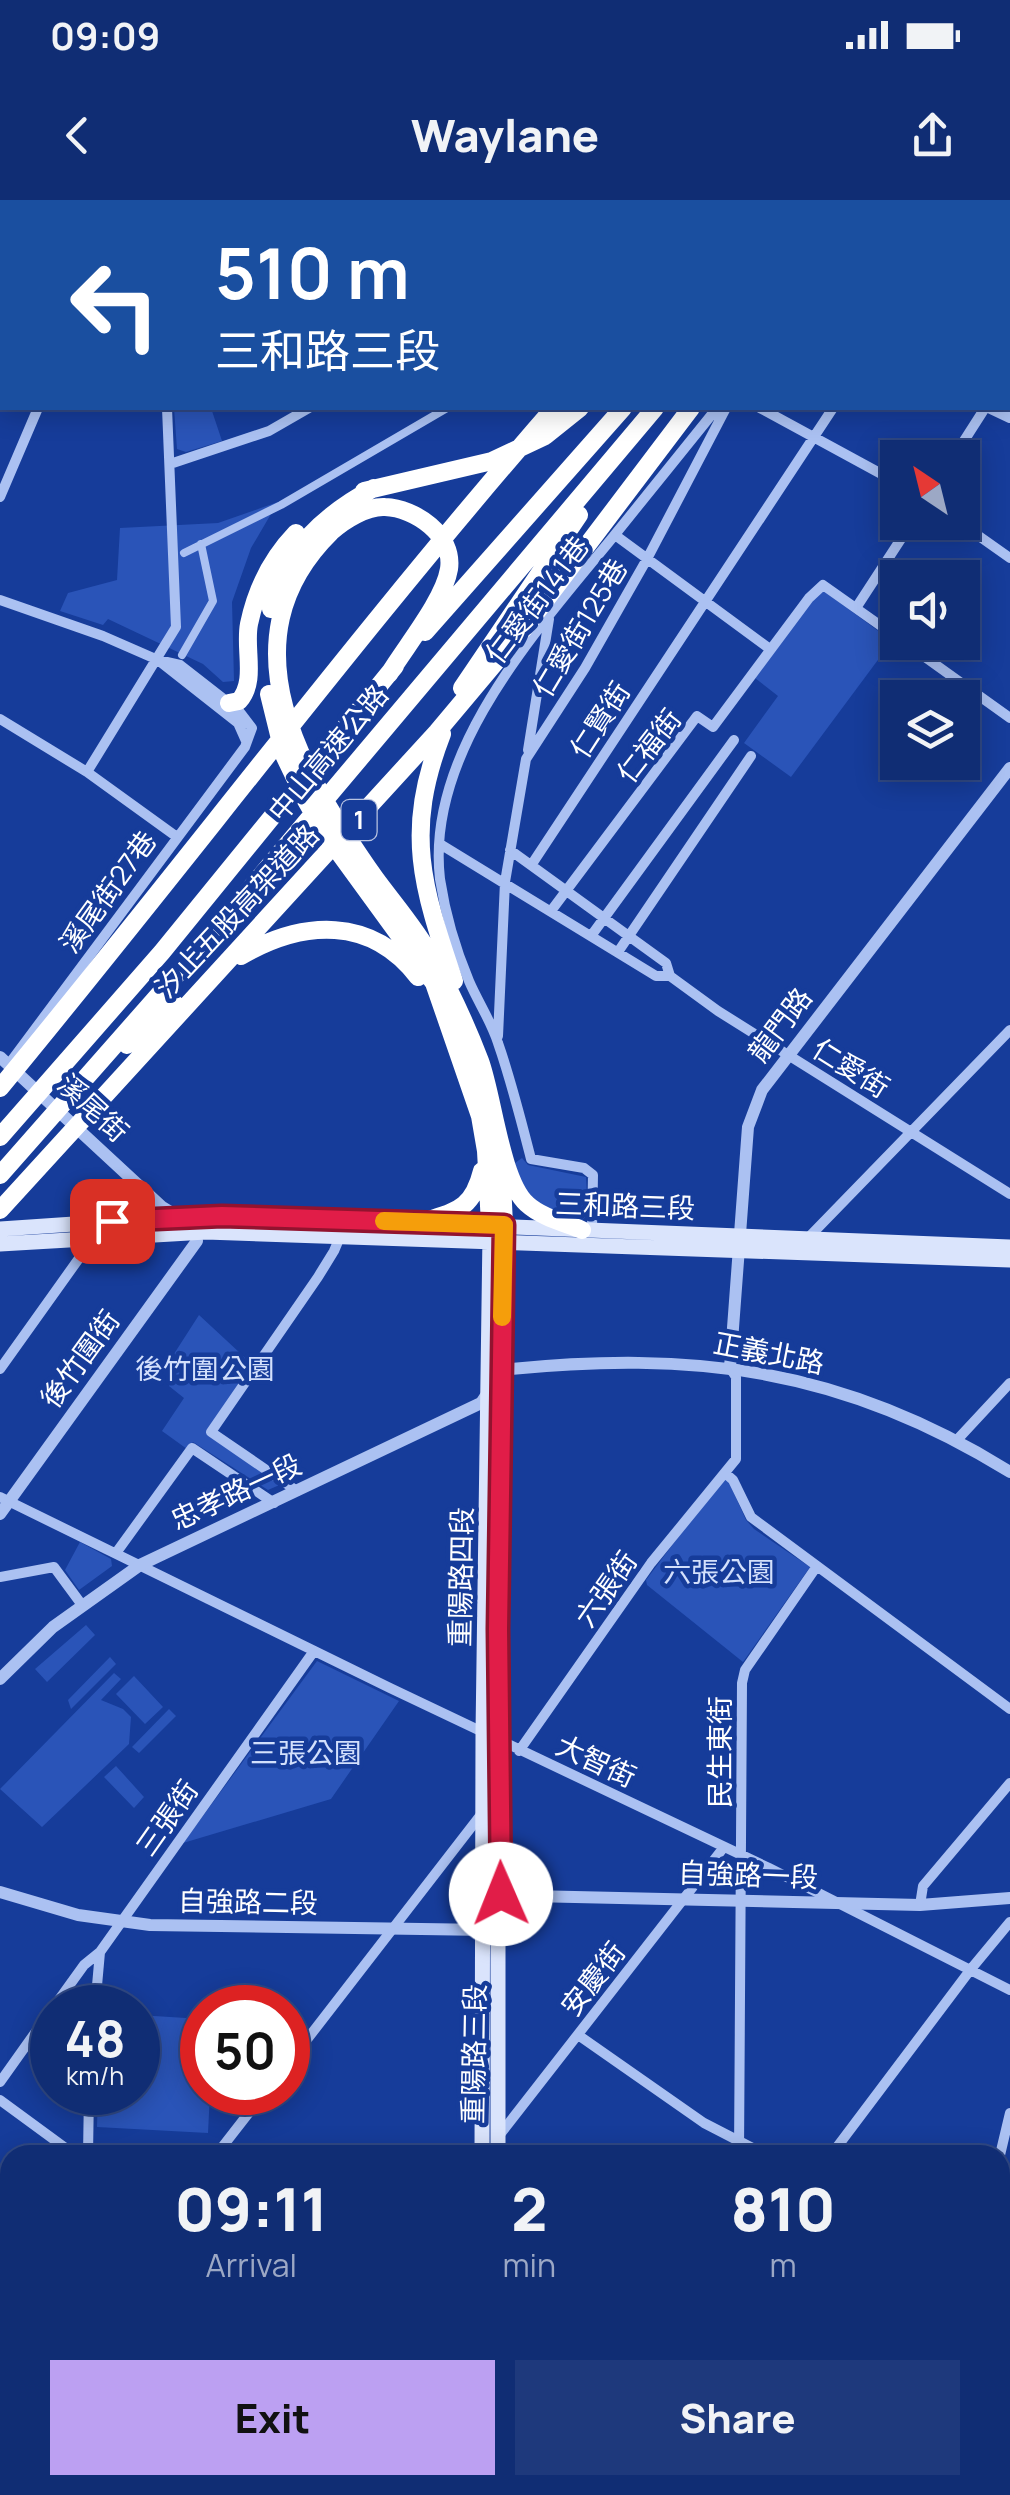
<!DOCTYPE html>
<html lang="en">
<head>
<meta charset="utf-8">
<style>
  :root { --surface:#102d74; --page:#1e397c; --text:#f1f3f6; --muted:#9ca8c5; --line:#304986; --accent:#bca0f2 }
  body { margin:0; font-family:Manrope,"Noto Sans TC",sans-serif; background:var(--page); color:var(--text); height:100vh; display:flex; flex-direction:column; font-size:38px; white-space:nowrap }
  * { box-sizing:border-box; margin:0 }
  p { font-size:32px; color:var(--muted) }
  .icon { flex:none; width:55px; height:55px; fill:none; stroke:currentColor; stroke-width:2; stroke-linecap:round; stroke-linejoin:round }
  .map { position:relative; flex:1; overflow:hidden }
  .sheet { position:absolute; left:0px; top:1945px; width:1010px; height:350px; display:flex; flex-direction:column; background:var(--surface); border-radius:30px 30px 0 0; box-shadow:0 5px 25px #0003,0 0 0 2px var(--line) }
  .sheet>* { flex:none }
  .banner { position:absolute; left:0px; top:0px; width:1010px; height:210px; box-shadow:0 5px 25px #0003,0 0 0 2px var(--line); background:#1a4fa0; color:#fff; overflow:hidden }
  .needle { width:65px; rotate:325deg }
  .fabs { position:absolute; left:880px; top:240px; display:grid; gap:20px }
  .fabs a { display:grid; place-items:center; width:100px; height:100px; border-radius:0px; background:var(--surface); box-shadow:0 5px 25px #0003,0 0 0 2px var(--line); font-size:50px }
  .speed { position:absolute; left:30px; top:1785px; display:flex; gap:20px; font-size:50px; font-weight:700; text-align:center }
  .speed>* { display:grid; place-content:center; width:130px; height:130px; border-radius:50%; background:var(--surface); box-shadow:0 5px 25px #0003,0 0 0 2px var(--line); line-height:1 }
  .speed small { font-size:25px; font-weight:400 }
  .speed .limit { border:15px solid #d22; background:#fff; color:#111 }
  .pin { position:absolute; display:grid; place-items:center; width:85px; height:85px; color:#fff; margin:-42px; border-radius:20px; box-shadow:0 5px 15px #0006 }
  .me { position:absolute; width:110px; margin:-55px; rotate:359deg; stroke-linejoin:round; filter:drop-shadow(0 0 8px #0008) }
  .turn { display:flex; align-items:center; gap:35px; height:210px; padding:0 50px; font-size:45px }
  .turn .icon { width:130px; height:130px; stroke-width:2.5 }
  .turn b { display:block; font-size:70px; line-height:85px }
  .eta { display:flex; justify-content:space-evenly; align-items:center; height:170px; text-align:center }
  .eta b { font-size:60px; font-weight:800; line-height:70px }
  .button { display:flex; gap:20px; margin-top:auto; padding:20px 50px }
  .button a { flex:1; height:115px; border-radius:0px; background:var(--accent); color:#111; font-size:40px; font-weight:800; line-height:115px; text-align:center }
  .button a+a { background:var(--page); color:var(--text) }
  .status { display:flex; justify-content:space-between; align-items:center; height:70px; padding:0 50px; background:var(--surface); direction:ltr }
  .status svg { height:28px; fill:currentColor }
  header { display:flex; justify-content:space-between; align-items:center; height:130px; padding:0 50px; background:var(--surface); font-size:45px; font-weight:800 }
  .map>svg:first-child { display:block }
  .green { fill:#2a54b8 }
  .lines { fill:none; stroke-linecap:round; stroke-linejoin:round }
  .pedestrian { stroke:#abc1f2; stroke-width:8 }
  .minor { stroke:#abc1f2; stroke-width:10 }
  .tertiary { stroke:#abc1f2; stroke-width:12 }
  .secondary { stroke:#dae4fc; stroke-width:15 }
  .motorway { stroke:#fff; stroke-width:18 }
  .route-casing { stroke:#92132f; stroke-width:25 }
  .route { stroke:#e11d48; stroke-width:18 }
  .slow { stroke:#f59e0b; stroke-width:18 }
  .labels { text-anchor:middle; stroke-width:9; stroke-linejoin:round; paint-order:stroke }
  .shield { fill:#163c9a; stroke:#b9c4e1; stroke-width:2.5 }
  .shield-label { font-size:25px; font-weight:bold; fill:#fff }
  .street-label { font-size:28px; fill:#fff; stroke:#163c9a }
  .park-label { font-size:28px; fill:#d3e0fc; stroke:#163c9a }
</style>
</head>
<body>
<div class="status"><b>09:09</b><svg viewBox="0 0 49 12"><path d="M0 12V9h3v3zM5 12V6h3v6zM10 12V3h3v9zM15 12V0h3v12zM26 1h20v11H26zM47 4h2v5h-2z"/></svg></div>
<header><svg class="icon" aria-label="back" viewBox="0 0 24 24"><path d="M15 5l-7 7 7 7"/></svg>Waylane<svg class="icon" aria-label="share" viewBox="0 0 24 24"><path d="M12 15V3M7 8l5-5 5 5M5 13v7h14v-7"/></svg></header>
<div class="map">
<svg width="1010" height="2295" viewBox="0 0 1010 2295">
  <rect width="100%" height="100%" fill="#163c9a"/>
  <path class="green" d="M 174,208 L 211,208 L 222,241 L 186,252 L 177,249 Z
    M 278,302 L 251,348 L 232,402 L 234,481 L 223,482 L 203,464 L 108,419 L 103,425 L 60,411 L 68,393 L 117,380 L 120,328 L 218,323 Z
    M 821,389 L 892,441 L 791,577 L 744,543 L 778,496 L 755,478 Z
    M 522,958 L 528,965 L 586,977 L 588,1015 L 582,1020 C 542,1014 525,1002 515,963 Z
    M 199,1115 L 254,1166 L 206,1231 L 284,1283 L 268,1290 L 193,1242 L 187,1249 L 162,1231 L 184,1198 L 169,1186 L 172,1157 Z
    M 722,1279 L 728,1280 L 746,1320 L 754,1329 L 810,1367 L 743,1462 L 647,1385 L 646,1380 Z
    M 80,1342 L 111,1359 L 112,1366 L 79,1390 L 65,1370 Z
    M 86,1425 L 95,1435 L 47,1482 L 35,1469 Z
    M 110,1457 L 116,1464 L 71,1509 L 68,1500 Z
    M 317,1461 L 399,1501 L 331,1599 L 183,1643 Z
    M 114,1473 L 121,1479 L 101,1500 L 123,1509 L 131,1517 L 129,1544 L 42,1627 L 0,1589 Z
    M 134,1476 L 163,1507 L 145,1524 L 116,1494 Z
    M 169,1509 L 176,1516 L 139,1553 L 132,1547 Z
    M 116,1566 L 144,1597 L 134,1608 L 104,1577 Z
    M 138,1815 L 202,1819 L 202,1892 L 210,1893 L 208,1933 L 97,1927 L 98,1893 L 138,1892 Z"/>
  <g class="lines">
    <path class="pedestrian" d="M 436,2 L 437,0
      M 705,2 L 707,0
      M 184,353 L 281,305 L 447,208
      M 182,455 L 213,401 L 201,344"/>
    <path class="minor" d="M 345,0 L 350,2
      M 54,2 L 55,0
      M 130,2 L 131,0
      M 239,2 L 240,0
      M 531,2 L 533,0
      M 690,2 L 691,0
      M 879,2 L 880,0
      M 962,2 L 964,0
      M 1008,89 L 1010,91
      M 0,132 L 2,126
      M 760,208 L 898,283
      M 953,258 L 985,208
      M 170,264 L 269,231 L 309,208
      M 0,297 L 38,208
      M 959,322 L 1010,358
      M 615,335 L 770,449
      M 0,400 L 103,436 L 158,460 L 180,465 L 239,511 L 252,528 L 245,547 L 12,860
      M 856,408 L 912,322
      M 904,442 L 1010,518
      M 158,460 L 238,523 L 246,541
      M 0,519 L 87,572 L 177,637
      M 528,550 L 549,419
      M 87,572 L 176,427 L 167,208
      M 440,644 L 656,776 L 670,776 L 718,811 L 1010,994
      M 510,650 L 666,763 L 670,776
      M 532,664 L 833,208
      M 551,711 L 697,516 L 713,527 L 809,398 L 823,385 L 898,438
      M 591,736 L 734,540
      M 618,752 L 751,556
      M 498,836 L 505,682 L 526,559 L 585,468 L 647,359 L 726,208
      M 592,1030 L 593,975 L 584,968 L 531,959 C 521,920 511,880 498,843 C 491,821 478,802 469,781 C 456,750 445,712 440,679 C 425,551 538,429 613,337 C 648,294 682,251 717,208
      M 808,1038 L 1010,830
      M 0,1169 L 95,1036
      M 956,1241 L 1010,1183
      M 725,1273 L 733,1280 L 751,1317 L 1010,1509
      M 297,1291 L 211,1232 L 318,1077 L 334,1051 L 342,1032
      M 0,1297 L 390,1488 L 769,1668 L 1010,1790
      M 116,1353 L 192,1248 L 274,1303
      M 0,1377 L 54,1367 L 82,1405
      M 519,1551 L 651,1363 L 736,1259 L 736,1177 L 730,1168
      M 920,1705 L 923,1686 L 1010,1583
      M 53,1808 L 84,1765 L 100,1752 L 314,1451
      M 95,1808 L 100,1752
      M 578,1835 L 704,1923 L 766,1955
      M 288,1864 L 483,1612
      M 0,1882 L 52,1809
      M 0,1900 L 75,1955
      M 498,1937 L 724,1647
      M 88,1955 L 89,1892
      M 216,1955 L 265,1892
      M 739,1955 L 742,1483 L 745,1470 L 817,1366
      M 831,1955 L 971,1769 L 1010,1722
      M 1000,1955 L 1010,1913
      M 1000,1982 L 1010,1987
      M 1000,2102 L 1010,2102
      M 1000,2276 L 1010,2265
      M 788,2285 L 789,2295
      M 81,2295 L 81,2285
      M 244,2295 L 244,2285
      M 804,2295 L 812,2285
      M 860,2295 L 868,2285
      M 924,2295 L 932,2285
      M 984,2295 L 993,2285"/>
    <path class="tertiary" d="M 597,0 L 602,2
      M 0,16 L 2,17
      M 991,208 L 1010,217
      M 0,857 L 162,1007 L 195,1027 L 197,1041 L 0,1314
      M 730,1168 L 748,927 L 762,890 L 1010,568
      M 499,1174 L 501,1170 C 694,1150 843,1168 1010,1272
      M 0,1479 L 53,1427 L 140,1365 L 481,1203 L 489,1191
      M 0,1692 L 78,1715 L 150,1725 L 488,1730
      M 491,1695 L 920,1705 L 1010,1698
      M 0,2114 L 10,2114
      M 0,2126 L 10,2126
      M 1000,2221 L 1010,2242"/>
    <path class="secondary" d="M 0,1029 L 177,1017 L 265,1017 L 1010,1047
      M 0,1044 L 206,1032 L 1010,1060
      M 482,1955 L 483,1533 L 490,1034
      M 498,1955 L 498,1429 L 504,1034
      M 511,2285 L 512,2295
      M 526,2285 L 527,2295"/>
    <path class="motorway" d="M 745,2 L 747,0
      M 794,2 L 797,0
      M 826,2 L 829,0
      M 856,2 L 858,0
      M 364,291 L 492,261 L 545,236 L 580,208
      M 271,409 C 283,352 325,314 374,288
      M 425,432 L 623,208
      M 389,474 C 406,446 444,400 449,369 C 454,335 415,308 385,307 C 367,306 344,320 331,332 C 220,441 303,575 375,678 C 394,704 417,730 432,758 C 450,790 467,827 480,861 C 493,896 501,981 527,1004 C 541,1017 565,1023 582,1030
      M 462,488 L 579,315
      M 269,494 L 284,555 L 304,597 L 324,632 L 434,783 L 480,916 L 486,951 L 490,1024
      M 229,503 L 239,501 C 257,481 244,449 249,424 C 256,390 272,358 296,333
      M 442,534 C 404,632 422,686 454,781
      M 241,756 C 303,720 371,716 418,777
      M 127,845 L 175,804
      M 0,888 C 186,663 362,428 554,208
      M 0,937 L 162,752 L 395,466
      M 501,961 L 504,1025
      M 0,975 L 201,747 L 655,208
      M 0,1010 L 437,532 L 526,426 L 691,208
      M 420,1023 C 455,1011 472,1011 482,971"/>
  </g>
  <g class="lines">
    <g class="route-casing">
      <path id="route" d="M 112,1021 L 222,1016 L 504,1025 L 498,1429 L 501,1694"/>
    </g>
    <use href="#route" class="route"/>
    <path class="slow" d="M 384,1021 L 504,1025 L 502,1117"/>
  </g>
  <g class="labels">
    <rect class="shield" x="341.5" y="600" width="35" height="40" rx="8"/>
    <g class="shield-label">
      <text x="359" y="629">1</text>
    </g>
    <g class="street-label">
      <text transform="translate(537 400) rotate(-53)" y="10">仁愛街141巷</text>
      <text transform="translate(580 428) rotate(-59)" y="10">仁愛街125巷</text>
      <text transform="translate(600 520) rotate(-57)" y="10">仁賢街</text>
      <text transform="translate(649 546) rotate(-52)" y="10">仁福街</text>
      <text transform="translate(328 553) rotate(-50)" y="10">中山高速公路</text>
      <text transform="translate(108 692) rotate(-54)" y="10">溪尾街27巷</text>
      <text transform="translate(237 711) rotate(-47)" y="10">汐止五股高架道路</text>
      <text transform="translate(780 825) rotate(-53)" y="10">龍門路</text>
      <text transform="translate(851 868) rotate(32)" y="10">仁愛街</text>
      <text transform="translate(93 908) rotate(43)" y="10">溪尾街</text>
      <text transform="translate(625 1006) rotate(2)" y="10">三和路三段</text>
      <text transform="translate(769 1153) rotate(11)" y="10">正義北路</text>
      <text transform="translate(80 1159) rotate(-54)" y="10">後竹圍街</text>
      <text transform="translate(236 1292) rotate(-25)" y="10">忠孝路一段</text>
      <text transform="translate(461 1377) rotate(-89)" y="10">重陽路四段</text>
      <text transform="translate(606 1389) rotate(-55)" y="10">六張街</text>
      <text transform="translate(720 1552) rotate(-90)" y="10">民生東街</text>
      <text transform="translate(596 1561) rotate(25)" y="10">大智街</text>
      <text transform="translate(167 1618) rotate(-55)" y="10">三張街</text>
      <text transform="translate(748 1675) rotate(2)" y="10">自強路一段</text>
      <text transform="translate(248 1702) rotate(1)" y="10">自強路二段</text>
      <text transform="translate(593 1779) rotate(-52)" y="10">安慶街</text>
      <text transform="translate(474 1854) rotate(-89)" y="10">重陽路三段</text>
    </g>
    <g class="park-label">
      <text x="205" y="1179">後竹圍公園</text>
      <text x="719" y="1382">六張公園</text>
      <text x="306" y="1563">三張公園</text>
    </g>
  </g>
</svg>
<div class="fabs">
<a><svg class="needle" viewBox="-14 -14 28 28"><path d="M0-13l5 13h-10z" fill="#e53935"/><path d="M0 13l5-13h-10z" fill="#9ca8c5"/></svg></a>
<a><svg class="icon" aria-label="sound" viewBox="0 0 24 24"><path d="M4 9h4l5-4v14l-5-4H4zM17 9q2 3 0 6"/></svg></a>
<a><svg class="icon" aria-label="layers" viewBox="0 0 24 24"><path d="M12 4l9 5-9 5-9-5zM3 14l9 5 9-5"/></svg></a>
</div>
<div class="speed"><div>48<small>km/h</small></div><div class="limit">50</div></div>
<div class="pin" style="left:112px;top:1021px;background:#d93025"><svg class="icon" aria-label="arrive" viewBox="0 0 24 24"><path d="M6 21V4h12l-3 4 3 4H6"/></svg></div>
<svg class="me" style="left:501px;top:1694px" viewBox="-20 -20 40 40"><circle r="19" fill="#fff"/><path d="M0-13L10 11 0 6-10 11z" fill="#e11d48"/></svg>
<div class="banner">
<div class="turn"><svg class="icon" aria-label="left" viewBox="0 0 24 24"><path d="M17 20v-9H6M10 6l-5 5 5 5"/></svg><div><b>510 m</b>三和路三段</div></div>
</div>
<section class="sheet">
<div class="eta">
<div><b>09:11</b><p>Arrival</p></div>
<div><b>2</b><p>min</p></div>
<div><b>810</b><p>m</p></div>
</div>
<div class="button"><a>Exit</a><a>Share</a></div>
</section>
</div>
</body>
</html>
